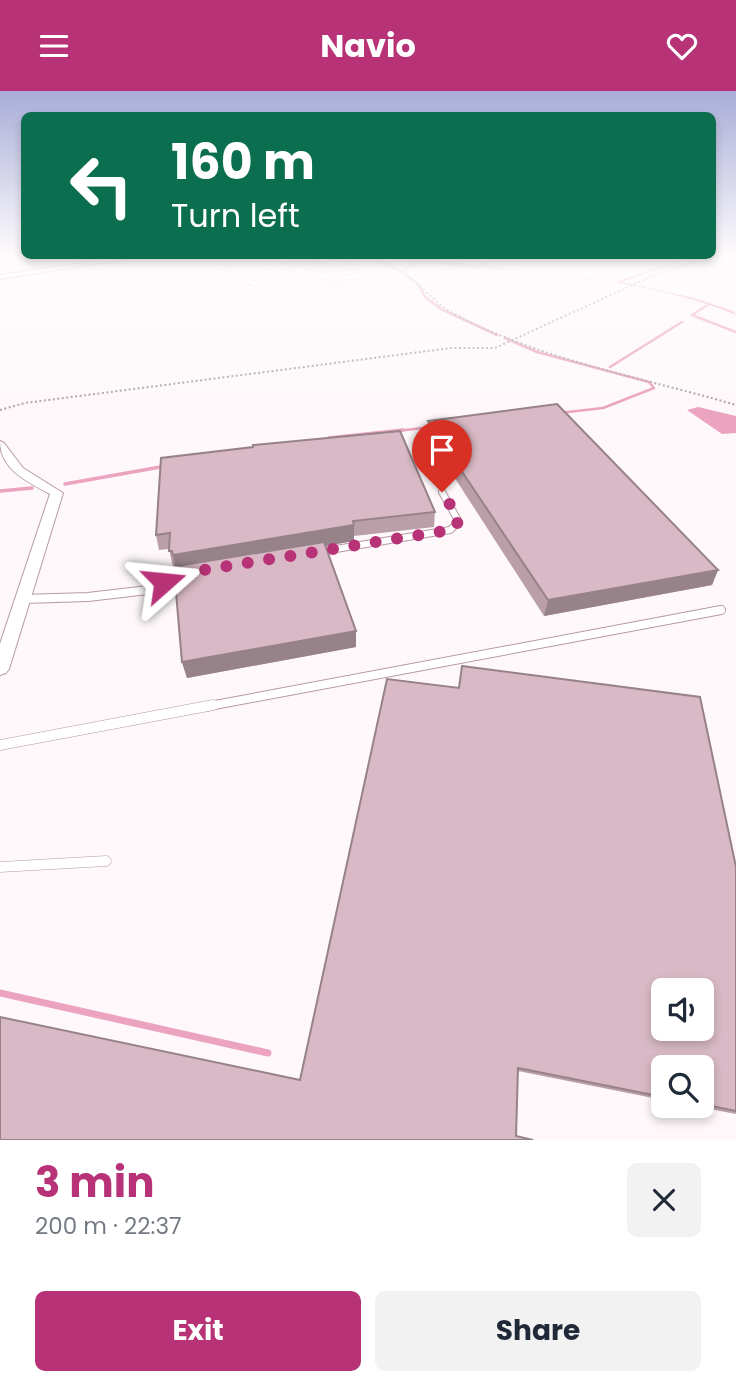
<!DOCTYPE html>
<html lang="en">
<head>
<meta charset="utf-8">
<style>
  :root { --surface:#fff; --page:#f2f2f3; --text:#1f2937; --muted:#747a83; --accent:#b73277 }
  body { margin:0; font-family:Poppins,sans-serif; background:var(--page); color:var(--text); height:100vh; display:flex; flex-direction:column; font-size:26px; white-space:nowrap }
  * { box-sizing:border-box; margin:0 }
  p { font-size:23px; color:var(--muted) }
  .icon { flex:none; width:38px; height:38px; fill:none; stroke:currentColor; stroke-width:2; stroke-linecap:round; stroke-linejoin:round }
  .map { position:relative; height:1049px; overflow:hidden }
  .side { display:flex; flex-direction:column; background:var(--surface); flex:1 }
  .side>* { flex:none }
  .banner { position:absolute; left:21px; top:21px; width:695px; height:147px; border-radius:10px; box-shadow:0 4px 10px #0003; background:#0b6e4f; color:#fff; overflow:hidden }
  .fabs { position:absolute; left:651px; top:887px; display:grid; gap:14px }
  .fabs a { display:grid; place-items:center; width:63px; height:63px; border-radius:10px; background:var(--surface); box-shadow:0 4px 10px #0003; font-size:35px }
  .pin { position:absolute; display:grid; place-items:center; width:60px; height:60px; color:#fff; margin:-72px -30px; border-radius:50% 50% 50% 0; rotate:-45deg; box-shadow:0 0 7px #0007 }
  .pin .icon { rotate:45deg }
  .me { position:absolute; width:77px; margin:-38px; rotate:72deg; stroke-linejoin:round; filter:drop-shadow(0 0 5px #0008) }
  .turn { display:flex; align-items:center; gap:24px; height:147px; padding:0 35px; font-size:32px }
  .turn .icon { width:91px; height:91px; stroke-width:2.5 }
  .turn b { display:block; font-size:49px; line-height:60px }
  .round { display:grid; place-items:center; flex:none; width:74px; height:74px; border-radius:10px; background:var(--page) }
  .headline { display:flex; align-items:center; justify-content:space-between; height:119px; padding:0 35px }
  h1 { font-size:42px; font-weight:700; line-height:52px; color:var(--accent) }
  .button { display:flex; gap:14px; margin-top:auto; padding:14px 35px }
  .button a { flex:1; height:80px; border-radius:10px; background:var(--accent); color:#fff; font-size:28px; font-weight:700; line-height:80px; text-align:center }
  .button a+a { background:var(--page); color:var(--text) }
  header { display:flex; justify-content:space-between; align-items:center; height:91px; padding:0 35px; background:var(--accent); color:#fff; font-size:32px; font-weight:700 }
  .map>svg:first-child { display:block }
  .built { fill:#feedf3 }
  .water { fill:#eba3c0 }
  .lines { fill:none; stroke-linecap:round; stroke-linejoin:round }
  .stream-far2 { stroke:#eba3c0; stroke-width:2.5 }
  .stream-far1 { stroke:#eba3c0; stroke-width:3.5 }
  .stream { stroke:#eba3c0; stroke-width:7 }
  .lane-far3-casing { stroke:#b799a5; stroke-width:5 }
  .lane-far2-casing { stroke:#b799a5; stroke-width:8 }
  .lane-far1-casing { stroke:#b799a5; stroke-width:10 }
  .lane-casing { stroke:#b799a5; stroke-width:11 }
  .street-casing { stroke:#b799a5; stroke-width:2 }
  .path { stroke:#ada5a8; stroke-width:2; stroke-dasharray:2 2.5; stroke-linecap:butt }
  .lane-far3 { stroke:#fff; stroke-width:4.5 }
  .lane-far2 { stroke:#fff; stroke-width:6 }
  .lane-far1 { stroke:#fff; stroke-width:8 }
  .lane { stroke:#fff; stroke-width:10 }
  .street { fill:#fff; fill-rule:evenodd }
  .wall { fill:#ba9fa9 }
  .shaded-wall { fill:#97828a }
  .building { fill:#d8b9c5; stroke:#97828a; stroke-width:2; fill-rule:evenodd }
  .route { stroke:#b73277; stroke-width:12; stroke-dasharray:0 21.6 }
</style>
</head>
<body>
<header><svg class="icon" aria-label="menu" viewBox="0 0 24 24"><path d="M4 6h16M4 12h16M4 18h16"/></svg>Navio<svg class="icon" aria-label="heart" viewBox="0 0 24 24"><path d="M12 20l-8-8c-3-5 5-10 8-4 3-6 11-1 8 4z"/></svg></header>
<div class="map">
<svg width="736" height="1049" viewBox="0 0 736 1049">
  <rect width="100%" height="100%" fill="#fef8fa"/>
  <path class="built" d="M 321,166 L 373,179 L 374,183 L 330,201 L 286,187 L 296,182 L 262,172 L 272,169 Z"/>
  <path class="water" d="M 367,166 L 381,169 L 393,176 C 406,173 415,168 429,168 L 618,192 L 620,189 L 692,166 L 622,191 L 694,207 L 733,220 L 736,224 C 640,184 530,184 427,169 L 412,170 L 393,177 Z
    M 698,316 L 736,325 L 736,342 L 722,343 L 687,319 Z"/>
  <g class="lines">
    <path class="stream-far2" d="M 395,177 L 417,192 L 426,207 L 443,219 L 497,244
      M 692,224 L 736,241
      M 692,224 L 709,213
      M 505,247 L 537,261 L 649,291 L 654,297 L 603,317 L 559,322
      M 610,276 L 682,231
      M 387,341 L 432,336"/>
    <path class="stream-far1" d="M 329,347 L 403,339
      M 65,393 L 166,375
      M 0,400 L 32,397"/>
    <path class="stream" d="M 0,902 L 268,962"/>
    <g class="lane-far3-casing">
      <path id="lane-far3" d="M 240,166 L 214,178 L 259,194
        M 251,166 L 337,189 L 367,182 L 365,179 L 317,167 L 268,170"/>
    </g>
    <g class="lane-far2-casing">
      <path id="lane-far2" d="M 318,461 L 450,439 L 459,431 L 442,401"/>
    </g>
    <g class="lane-far1-casing">
      <path id="lane-far1" d="M 23,508 L 88,506 L 148,499 L 184,483
        M 204,616 L 721,519"/>
    </g>
    <g class="lane-casing">
      <path id="lane" d="M 0,654 L 213,614
        M 0,776 L 106,770"/>
    </g>
    <g class="street-casing">
      <path id="street" d="M 122,166 L 139,166 L 0,188 L 0,184 Z
        M 0,350 L 4,352 L 23,377 L 63,402 L 9,578 L 6,582 L 0,584 L 0,553 L 50,403 C 28,391 0,379 0,350 Z"/>
    </g>
    <path class="path" d="M 493,166 L 480,177 L 418,170 L 402,180 C 420,192 432,210 451,221 C 539,269 641,286 736,314
      M 0,319 L 25,312 L 451,257 L 495,257 L 639,191 L 703,166"/>
    <use href="#lane-far3" class="lane-far3"/>
    <use href="#lane-far2" class="lane-far2"/>
    <use href="#lane-far1" class="lane-far1"/>
    <use href="#lane" class="lane"/>
    <use href="#street" class="street"/>
  </g>
  <path class="wall" d="M 428,330 L 718,479 L 712,494 L 544,525 L 427,344 Z
    M 435,421 L 434,436 L 354,445 L 354,450 L 326,455 L 356,556 L 187,587 L 182,571 L 176,477 L 175,476 L 173,476 L 169,458 L 159,459 L 156,444 Z
    M 736,776 L 736,1023 L 694,1015 L 702,1015 L 702,976 L 663,976 L 663,1009 L 518,980 L 516,1045 L 0,1049 L 300,989 Z"/>
  <path class="shaded-wall" d="M 354,434 L 354,450 L 176,480 L 173,464 Z
    M 718,479 L 712,494 L 544,525 L 548,509 Z
    M 356,540 L 356,556 L 187,587 L 182,571 Z"/>
  <path class="building" d="M 557,313 L 718,479 L 548,509 L 428,330 Z
    M 400,340 L 435,421 L 353,430 L 354,434 L 173,464 L 172,460 L 169,460 L 170,442 L 156,444 L 161,367 L 253,356 L 253,354 Z
    M 324,451 L 356,540 L 182,571 L 174,478 L 183,474 Z
    M 462,575 L 700,606 L 736,776 L 736,1020 L 702,1013 L 702,976 L 663,976 L 663,1006 L 518,977 L 516,1045 L 533,1049 L 0,1049 L 0,926 L 300,989 L 387,588 L 459,597 ZM 663,900 L 702,900 L 702,938 L 663,938 Z"/>
  <linearGradient id="sky" x2="0" y2="1"><stop stop-color="#a9add8"/><stop offset="0.53" stop-color="#fffcfd"/><stop offset="1" stop-color="#fffcfd" stop-opacity="0"/></linearGradient>
  <rect width="736" height="313" fill="url(#sky)"/>
  <g class="lines">
    <path class="route" d="M 164,491 L 185,482 L 450,439 L 457,435 L 458,426 L 442,401"/>
  </g>
</svg>
<div class="fabs">
<a><svg class="icon" aria-label="sound" viewBox="0 0 24 24"><path d="M4 9h4l5-4v14l-5-4H4zM17 9q2 3 0 6"/></svg></a>
<a><svg class="icon" aria-label="search" viewBox="0 0 24 24"><circle cx="10" cy="10" r="6"/><path d="M15 15l6 6"/></svg></a>
</div>
<div class="pin" style="left:442px;top:401px;background:#d93025"><svg class="icon" aria-label="arrive" viewBox="0 0 24 24"><path d="M6 21V4h12l-3 4 3 4H6"/></svg></div>
<svg class="me" style="left:164px;top:491px" viewBox="-20 -20 40 40"><path d="M0-17L14 15 0 8-14 15z" fill="#b73277" stroke="#fff" stroke-width="4"/></svg>
<div class="banner">
<div class="turn"><svg class="icon" aria-label="left" viewBox="0 0 24 24"><path d="M17 20v-9H6M10 6l-5 5 5 5"/></svg><div><b>160 m</b>Turn left</div></div>
</div>
</div>
<section class="side">
<div class="headline"><div><h1>3 min</h1><p>200 m · 22:37</p></div><a class="round"><svg class="icon" aria-label="close" viewBox="0 0 24 24"><path d="M6 6l12 12M18 6L6 18"/></svg></a></div>
<div class="button"><a>Exit</a><a>Share</a></div>
</section>
</body>
</html>
